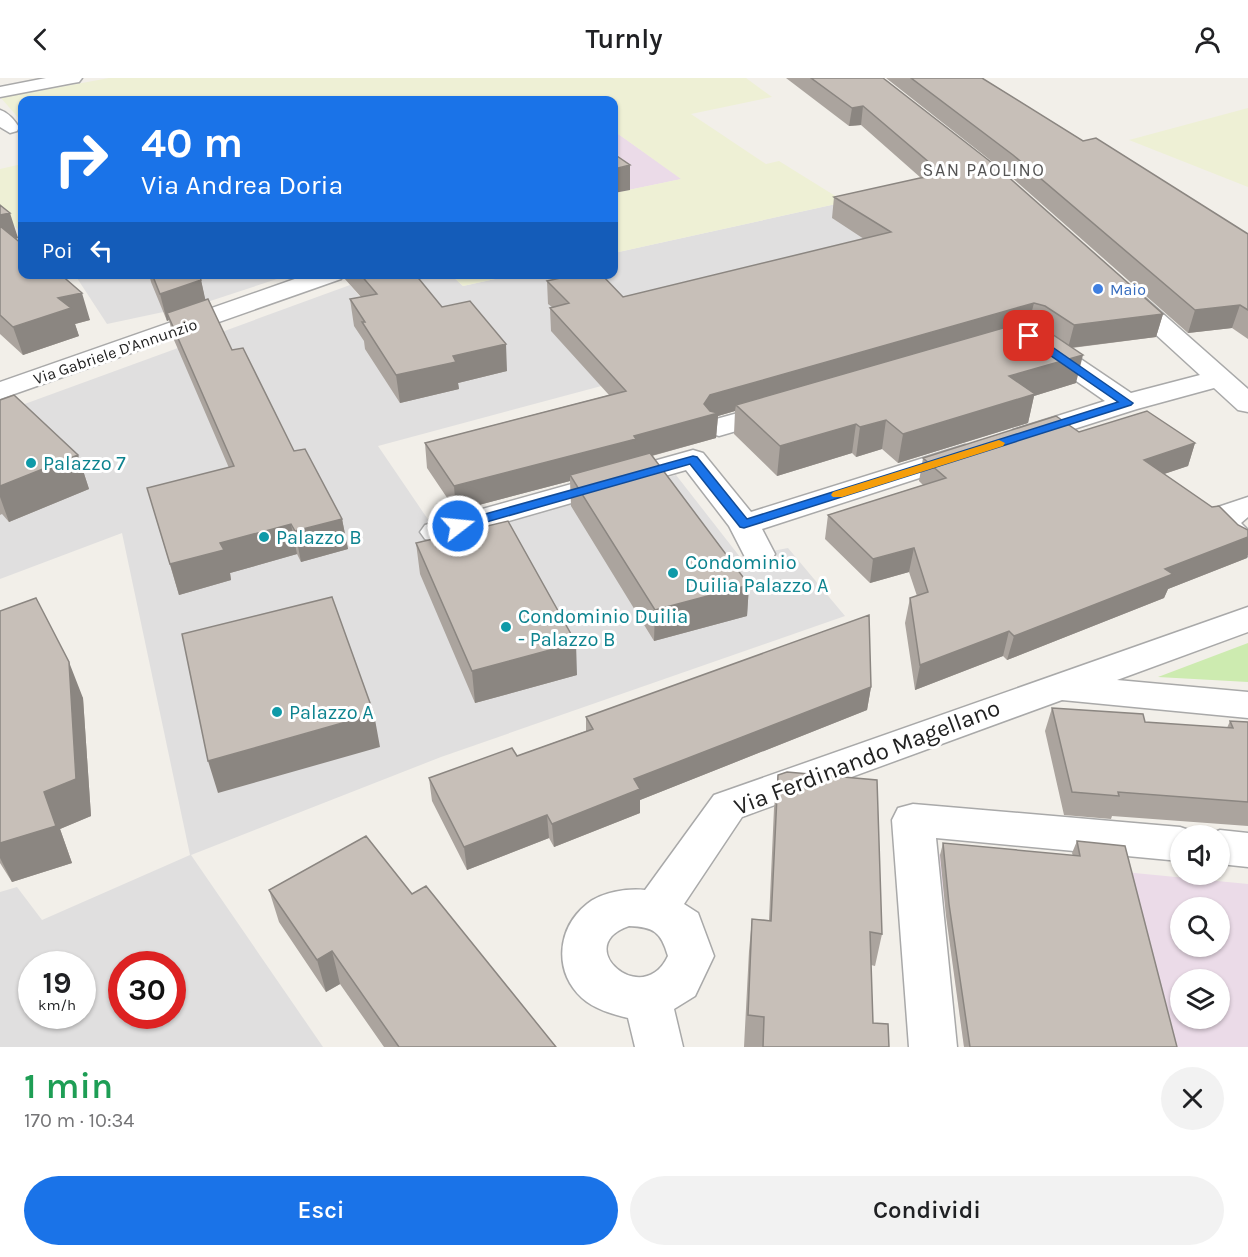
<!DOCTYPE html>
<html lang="it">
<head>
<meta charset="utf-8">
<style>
  :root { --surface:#fff; --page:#f2f2f2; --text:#202124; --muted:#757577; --accent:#1a73e8 }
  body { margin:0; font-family:Karla,sans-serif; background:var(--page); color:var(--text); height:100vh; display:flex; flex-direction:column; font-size:22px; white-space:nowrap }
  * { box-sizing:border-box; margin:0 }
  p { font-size:20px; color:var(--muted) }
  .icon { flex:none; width:33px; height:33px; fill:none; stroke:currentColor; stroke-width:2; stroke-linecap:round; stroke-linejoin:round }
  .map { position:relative; height:969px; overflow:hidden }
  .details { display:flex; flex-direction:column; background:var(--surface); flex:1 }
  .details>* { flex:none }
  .guide { position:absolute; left:18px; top:18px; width:600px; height:183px; border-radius:12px; box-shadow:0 2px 4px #0004; background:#1a73e8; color:#fff; overflow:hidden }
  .tools { position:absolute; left:1170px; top:747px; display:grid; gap:12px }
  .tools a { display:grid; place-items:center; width:60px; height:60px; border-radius:50%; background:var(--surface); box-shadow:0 2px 4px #0004; font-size:30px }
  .speed { position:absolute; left:18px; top:873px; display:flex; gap:12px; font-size:30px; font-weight:700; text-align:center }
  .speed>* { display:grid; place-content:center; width:78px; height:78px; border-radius:50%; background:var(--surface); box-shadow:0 2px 4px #0004; line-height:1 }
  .speed small { font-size:15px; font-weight:400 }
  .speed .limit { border:9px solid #d22; background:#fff; color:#111 }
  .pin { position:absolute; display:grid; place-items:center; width:51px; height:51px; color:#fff; margin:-26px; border-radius:12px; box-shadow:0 3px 9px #0006 }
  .me { position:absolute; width:66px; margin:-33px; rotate:74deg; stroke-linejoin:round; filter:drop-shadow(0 0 4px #0008) }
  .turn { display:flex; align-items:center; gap:21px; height:126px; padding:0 24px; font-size:27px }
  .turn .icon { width:78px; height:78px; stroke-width:2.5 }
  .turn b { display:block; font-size:42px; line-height:51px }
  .then { display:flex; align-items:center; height:57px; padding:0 24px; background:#0003; gap:12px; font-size:22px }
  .round { display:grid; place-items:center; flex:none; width:63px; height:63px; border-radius:32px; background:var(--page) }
  .head { display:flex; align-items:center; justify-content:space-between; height:102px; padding:0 24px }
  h1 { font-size:36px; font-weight:600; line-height:45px; color:#1e9e55 }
  .action { display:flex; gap:12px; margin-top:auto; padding:12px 24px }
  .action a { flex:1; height:69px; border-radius:36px; background:var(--accent); color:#fff; font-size:24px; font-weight:600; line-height:69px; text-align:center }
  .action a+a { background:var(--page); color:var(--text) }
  header { display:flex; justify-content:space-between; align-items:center; height:78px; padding:0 24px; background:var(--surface); font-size:27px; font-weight:600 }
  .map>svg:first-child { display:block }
  .residential { fill:#e0dfdf; fill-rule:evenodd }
  .industrial { fill:#ebdbe8; fill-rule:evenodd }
  .farmland { fill:#eef0d5 }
  .grass { fill:#cdebb0 }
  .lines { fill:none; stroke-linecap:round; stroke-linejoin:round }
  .minor-casing { stroke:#a9a9a9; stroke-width:3 }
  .minor { fill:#fff; fill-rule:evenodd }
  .wall { fill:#aba49e }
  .shaded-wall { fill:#8b8681 }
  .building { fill:#c7bfb8; stroke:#8b8681; stroke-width:1.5 }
  .route { fill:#1a73e8; stroke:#114b97; stroke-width:1.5 }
  .slow { fill:#f59e0b }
  .shop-dot { fill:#3f7fe0; stroke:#fff; stroke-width:2 }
  .culture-dot { fill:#0f9aa8; stroke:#fff; stroke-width:2 }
  .labels { text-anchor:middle; stroke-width:6; stroke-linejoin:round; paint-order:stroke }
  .far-shop-label { font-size:16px; fill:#366cbe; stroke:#fff; text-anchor:start }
  .far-street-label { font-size:16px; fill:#222; stroke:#fff }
  .far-neighbourhood-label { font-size:18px; letter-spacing:1.5px; fill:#555; stroke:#fff }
  .culture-label { font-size:20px; fill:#0d838f; stroke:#fff; text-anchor:start }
  .near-street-label { font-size:24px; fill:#222; stroke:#fff }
</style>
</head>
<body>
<header><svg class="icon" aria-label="back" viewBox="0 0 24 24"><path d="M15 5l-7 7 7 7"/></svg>Turnly<svg class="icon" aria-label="person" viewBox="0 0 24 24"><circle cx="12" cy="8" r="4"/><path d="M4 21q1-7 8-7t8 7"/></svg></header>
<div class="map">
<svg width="1248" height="969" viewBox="0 0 1248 969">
  <rect width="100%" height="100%" fill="#f2efe9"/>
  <path class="residential" d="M 845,124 L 971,176 L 691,284 L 378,368 L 442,462 L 676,397 L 740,479 L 788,470 L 845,538 L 441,679 L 191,777 L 323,969 L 0,969 L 0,814 L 17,809 L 42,842 L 190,777 L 122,455 L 0,501 L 0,335 L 350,207 L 362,221 L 398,197 L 451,197 L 463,208 L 514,197 L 614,196 L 614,175 ZM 32,886 L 82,886 L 82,938 L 32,938 ZM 122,886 L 172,886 L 172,938 L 122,938 Z
    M 75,197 L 289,197 L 201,226 L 107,246 Z"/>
  <path class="industrial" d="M 614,53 L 682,101 L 614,115 Z
    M 938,776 L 1248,806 L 1248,969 L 964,969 ZM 1180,830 L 1220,830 L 1220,868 L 1180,868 ZM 1180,902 L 1220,902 L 1220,940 L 1180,940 Z"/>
  <path class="farmland" d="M 109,0 L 746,0 L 772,19 L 691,36 L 766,86 L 779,83 L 845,124 L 614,175 L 614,115 L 681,101 L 614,53 L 614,22 L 22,22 L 22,44 L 1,20 Z
    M 1248,30 L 1248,109 L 1129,62 Z
    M 22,86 L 22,154 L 0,137 L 0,91 Z
    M 451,197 L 514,197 L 463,208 Z"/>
  <path class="grass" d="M 1248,565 L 1248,604 L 1158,599 Z"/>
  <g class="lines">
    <g class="minor-casing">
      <path id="minor" d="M 46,0 L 82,0 L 79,4 L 73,5 L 0,19 L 0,9 Z
        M 0,32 C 9,35 14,42 19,49 L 17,53 L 10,55 L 0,49 Z
        M 309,196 L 344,196 L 341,201 L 0,321 L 0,304 Z
        M 1127,210 L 1136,212 L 1248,311 L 1248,334 L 1238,332 L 1214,310 L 1137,331 L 1033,364 L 1023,367 L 1013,364 L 1009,358 L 1013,352 L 1105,323 L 1033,273 L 1029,267 L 1033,261 L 1042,259 L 1051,261 L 1131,315 L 1200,297 L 1118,222 L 1115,217 L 1118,212 Z
        M 778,324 L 788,326 L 792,332 L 788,338 L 719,358 L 709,355 L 705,349 L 709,343 Z
        M 965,367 L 975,370 L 980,376 L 975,382 L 762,451 L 775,476 L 771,483 L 759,486 L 747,483 L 729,448 L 686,392 L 436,464 L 425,461 L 420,454 L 425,447 L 693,372 L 703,375 L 751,434 Z
        M 1248,419 L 1248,439 L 1241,445 L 1248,452 L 1248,478 C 1229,473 1220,461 1209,445 L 1218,429 Z
        M 1248,529 L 1248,554 L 1117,602 L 1248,614 L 1248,640 L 1062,622 L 742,739 L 684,826 L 698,835 L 714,878 L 695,918 L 674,931 L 683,969 L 635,969 L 628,940 C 612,936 594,931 582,920 C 553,893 557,850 587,826 C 601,814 628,810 645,812 L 714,717 ZM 629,848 C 654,849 661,854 668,878 C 643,932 570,868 629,848 Z
        M 913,726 L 1180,749 L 1195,754 L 1197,758 L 1180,758 L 1180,783 L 936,760 L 957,969 L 909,969 L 892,742 L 898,730 Z
        M 1220,752 L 1248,755 L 1248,789 L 1220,786 L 1220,758 L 1205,758 Z"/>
    </g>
    <use href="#minor" class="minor"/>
  </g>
  <path class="wall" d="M 786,0 L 883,0 L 1163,236 L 1156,259 L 1072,270 L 1076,305 L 1034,318 L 1028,345 L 898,385 L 882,371 L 856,379 L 852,375 L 777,398 L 734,356 L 735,333 L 718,338 L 716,360 L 652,378 L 749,507 L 747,538 L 654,563 L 571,428 L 570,403 L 456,433 L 427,390 L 425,365 L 609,317 L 551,253 L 550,230 L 552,229 L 548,226 L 547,203 L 623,219 L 864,161 L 832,140 L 834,119 L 921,100 L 861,47 L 849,48 Z
    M 886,0 L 982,0 L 1083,63 L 1248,156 L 1248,261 L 1232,250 L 1188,255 L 1009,97 Z
    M 0,127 L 18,160 L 16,161 L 90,242 L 75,246 L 79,258 L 23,277 L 0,256 Z
    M 149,196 L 198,196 L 201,202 L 205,222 L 232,272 L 294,373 L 342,441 L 348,471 L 301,484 L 297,476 L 230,495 L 231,502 L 179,517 L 147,410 L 229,390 L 174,262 L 169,242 L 167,243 L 151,204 Z
    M 344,196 L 415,196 L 442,229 L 507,293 L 458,305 L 459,311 L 400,325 L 365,271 L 364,263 L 354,248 L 350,221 L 361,219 L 344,200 Z
    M 0,322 L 78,377 L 89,411 L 9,444 L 2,436 L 0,437 Z
    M 1079,354 L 1195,365 L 1188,388 L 1164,396 L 1247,480 L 1168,511 L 1164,520 L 1007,582 L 1003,578 L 915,612 L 905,545 L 910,520 L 917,518 L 909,494 L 870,505 L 825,461 L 828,437 L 923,407 L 919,403 L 923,380 Z
    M 416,465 L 577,597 L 475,625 L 420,496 Z
    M 0,533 L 83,620 L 91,738 L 60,751 L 72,785 L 12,804 L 0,785 Z
    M 871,609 L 867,632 L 640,722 L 640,735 L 554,769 L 549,760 L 467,792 L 432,723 L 429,700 L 517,678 L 586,653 L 586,639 Z
    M 1052,630 L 1145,644 L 1227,650 L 1230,643 L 1248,644 L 1248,748 L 1112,738 L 1111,741 L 1064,737 L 1045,653 Z
    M 778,697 L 882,856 L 875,888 L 871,887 L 873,945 L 889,969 L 744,969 L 749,873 L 752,841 L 769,842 L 774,730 Z
    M 1077,763 L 1177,969 L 964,969 L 946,838 L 940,777 L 943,765 L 1073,778 L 1072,775 Z
    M 269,812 L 412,816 L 556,969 L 384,969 L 340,906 L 326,914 L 279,844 Z"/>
  <path class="shaded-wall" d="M 863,28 L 861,47 L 849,48 L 852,30 Z
    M 630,87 L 630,112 L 614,115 L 614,91 Z
    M 10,135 L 18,160 L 0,166 L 0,137 Z
    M 201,202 L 207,229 L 167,235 L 169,242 L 167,243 L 160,216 Z
    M 82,215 L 90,242 L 75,246 L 79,258 L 23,277 L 13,249 L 58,220 Z
    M 1034,225 L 1028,248 L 736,327 L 735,333 L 718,338 L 716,360 L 636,382 L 570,397 L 570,403 L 456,433 L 454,408 L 704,326 L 710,317 Z
    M 1240,227 L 1232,250 L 1188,255 L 1195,232 Z
    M 1163,236 L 1156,259 L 1068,270 L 1074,247 Z
    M 506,266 L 507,293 L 458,305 L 459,311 L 400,325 L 396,297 L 453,278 Z
    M 1083,277 L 1076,305 L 1034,318 L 1028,345 L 898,385 L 903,356 L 1009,298 Z
    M 886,342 L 882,371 L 856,379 L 860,349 Z
    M 856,346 L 852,375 L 777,398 L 780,368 Z
    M 1195,365 L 1188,388 L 1137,405 L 1144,382 Z
    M 78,377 L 89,411 L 9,444 L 0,419 L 0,408 Z
    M 342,441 L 348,471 L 301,484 L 295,453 Z
    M 291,446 L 297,476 L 230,495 L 231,502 L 179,517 L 170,486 L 220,465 Z
    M 1248,459 L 1248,477 L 1247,480 L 1168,511 L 1164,520 L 1007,582 L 1014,558 L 1165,491 Z
    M 914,470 L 909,494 L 870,505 L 873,481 Z
    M 749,507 L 747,538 L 654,563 L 655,532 Z
    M 1009,553 L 1003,578 L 915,612 L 920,587 Z
    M 576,565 L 577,597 L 475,625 L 472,593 Z
    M 69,584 L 83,620 L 91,738 L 60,751 L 72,785 L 12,804 L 0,780 L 0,765 L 44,714 Z
    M 871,609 L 867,632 L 640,722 L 640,735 L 554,769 L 552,746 L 634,701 Z
    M 374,636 L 380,669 L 218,715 L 208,683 Z
    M 547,737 L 549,760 L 467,792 L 464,769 Z
    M 332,873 L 340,906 L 326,914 L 317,882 Z"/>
  <path class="building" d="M 811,0 L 883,0 L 996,88 L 1163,236 L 1074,247 L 1045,228 L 1034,225 L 710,317 L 704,326 L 710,333 L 718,335 L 634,358 L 636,361 L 454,408 L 425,365 L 626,313 L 550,230 L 569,225 L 547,203 L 578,196 L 601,196 L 623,219 L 891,154 L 834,119 L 920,100 L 944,97 L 863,28 L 852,30 Z
    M 911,0 L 982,0 L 1083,63 L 1096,60 L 1248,156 L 1248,232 L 1240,227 L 1195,232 L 1013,77 Z
    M 614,76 L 630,87 L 614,91 Z
    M 0,127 L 10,135 L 0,137 Z
    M 0,148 L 22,166 L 22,196 L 60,196 L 82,215 L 58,220 L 71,230 L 13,249 L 0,237 Z
    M 152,196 L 198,196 L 201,202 L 160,216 Z
    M 360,196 L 415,196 L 442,229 L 470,223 L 506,266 L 453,278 L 456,284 L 396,297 L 362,244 L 365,244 L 350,221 L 377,216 Z
    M 208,221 L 232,272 L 243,270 L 294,373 L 305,371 L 342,441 L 295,453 L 291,446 L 220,465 L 224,472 L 170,486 L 147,410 L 234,388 L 167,235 Z
    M 1031,242 L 1083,277 L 1009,298 L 1035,316 L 903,356 L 886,342 L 860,349 L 856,346 L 780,368 L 736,327 Z
    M 14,317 L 78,377 L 0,408 L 0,322 Z
    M 1147,333 L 1195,365 L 1144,382 L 1212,429 L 1219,428 L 1238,447 L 1248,452 L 1248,459 L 1165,491 L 1173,496 L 1014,558 L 1009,553 L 920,587 L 910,520 L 928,514 L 914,470 L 873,481 L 828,437 L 946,400 L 923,380 L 1056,338 L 1079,354 Z
    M 650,375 L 749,507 L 655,532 L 570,397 Z
    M 508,443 L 576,565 L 472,593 L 416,465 Z
    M 332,519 L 374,636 L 208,683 L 182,556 Z
    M 36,520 L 69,584 L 76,701 L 44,714 L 56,748 L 0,765 L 0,533 Z
    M 869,537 L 871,609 L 634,701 L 640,711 L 552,746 L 547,737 L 464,769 L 429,700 L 512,670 L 517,678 L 593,651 L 586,639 Z
    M 1052,630 L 1143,636 L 1145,644 L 1233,650 L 1230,643 L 1248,644 L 1248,724 L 1118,714 L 1119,718 L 1072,714 Z
    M 787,694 L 877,702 L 882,856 L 870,854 L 873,945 L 888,946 L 889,969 L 763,969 L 764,939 L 748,937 L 752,841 L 771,843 L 778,697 Z
    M 366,758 L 412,816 L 426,808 L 556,969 L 399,969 L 332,873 L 317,882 L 269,812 Z
    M 1077,763 L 1125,768 L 1177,969 L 970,969 L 949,826 L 943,765 L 1080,778 Z"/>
  <path class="route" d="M 1025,255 L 1032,255 L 1133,325 L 1131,327 L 744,450 L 740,449 L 690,386 L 462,451 L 453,451 L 451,448 L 453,445 L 693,378 L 697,379 L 747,441 L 1118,324 L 1025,260 Z"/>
  <path class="slow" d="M 999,362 L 1005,365 L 1003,368 L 842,419 L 833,419 L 831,417 L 833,414 Z"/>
  <circle class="shop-dot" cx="1098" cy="211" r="6"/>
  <g class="culture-dot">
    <circle cx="31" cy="385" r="6"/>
    <circle cx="264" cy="459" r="6"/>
    <circle cx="673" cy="495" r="6"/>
    <circle cx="506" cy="549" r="6"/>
    <circle cx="277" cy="634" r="6"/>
  </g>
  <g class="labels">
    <g class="far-shop-label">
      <text x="1110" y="217">Maio</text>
    </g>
    <g class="far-street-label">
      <text transform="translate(115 273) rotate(-19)" y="6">Via Gabriele D'Annunzio</text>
    </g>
    <g class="far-neighbourhood-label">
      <text x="984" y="98">SAN PAOLINO</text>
    </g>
    <g class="culture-label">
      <text x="43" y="392">Palazzo 7</text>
      <text x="276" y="466">Palazzo B</text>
      <text x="685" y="491">Condominio<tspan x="685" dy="23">Duilia Palazzo A</tspan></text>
      <text x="518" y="545">Condominio Duilia<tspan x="518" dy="23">- Palazzo B</tspan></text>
      <text x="289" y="641">Palazzo A</text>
    </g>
    <g class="near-street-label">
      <text transform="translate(867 679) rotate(-21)" y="8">Via Ferdinando Magellano</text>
    </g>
  </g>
</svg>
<div class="tools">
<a><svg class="icon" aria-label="sound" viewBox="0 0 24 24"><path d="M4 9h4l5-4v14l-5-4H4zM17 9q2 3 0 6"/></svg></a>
<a><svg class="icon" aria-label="search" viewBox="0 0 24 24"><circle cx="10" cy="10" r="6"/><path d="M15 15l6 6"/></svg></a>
<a><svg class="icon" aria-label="layers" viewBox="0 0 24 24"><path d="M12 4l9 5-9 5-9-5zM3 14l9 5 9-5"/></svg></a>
</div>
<div class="speed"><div>19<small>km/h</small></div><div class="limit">30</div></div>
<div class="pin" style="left:1029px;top:258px;background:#d93025"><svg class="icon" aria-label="arrive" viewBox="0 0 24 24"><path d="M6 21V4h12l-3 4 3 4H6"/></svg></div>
<svg class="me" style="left:458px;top:448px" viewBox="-20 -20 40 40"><circle r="17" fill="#1a73e8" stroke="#fff" stroke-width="3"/><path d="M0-11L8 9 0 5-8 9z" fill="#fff"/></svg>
<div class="guide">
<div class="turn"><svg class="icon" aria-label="right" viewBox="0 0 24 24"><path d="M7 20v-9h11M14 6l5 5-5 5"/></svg><div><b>40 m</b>Via Andrea Doria</div></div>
<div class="then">Poi<svg class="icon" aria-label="left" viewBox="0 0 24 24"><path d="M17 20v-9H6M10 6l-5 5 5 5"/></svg></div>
</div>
</div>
<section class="details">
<div class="head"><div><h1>1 min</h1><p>170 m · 10:34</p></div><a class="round"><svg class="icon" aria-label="close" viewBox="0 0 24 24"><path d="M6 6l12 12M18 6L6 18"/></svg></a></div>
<div class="action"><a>Esci</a><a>Condividi</a></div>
</section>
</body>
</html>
